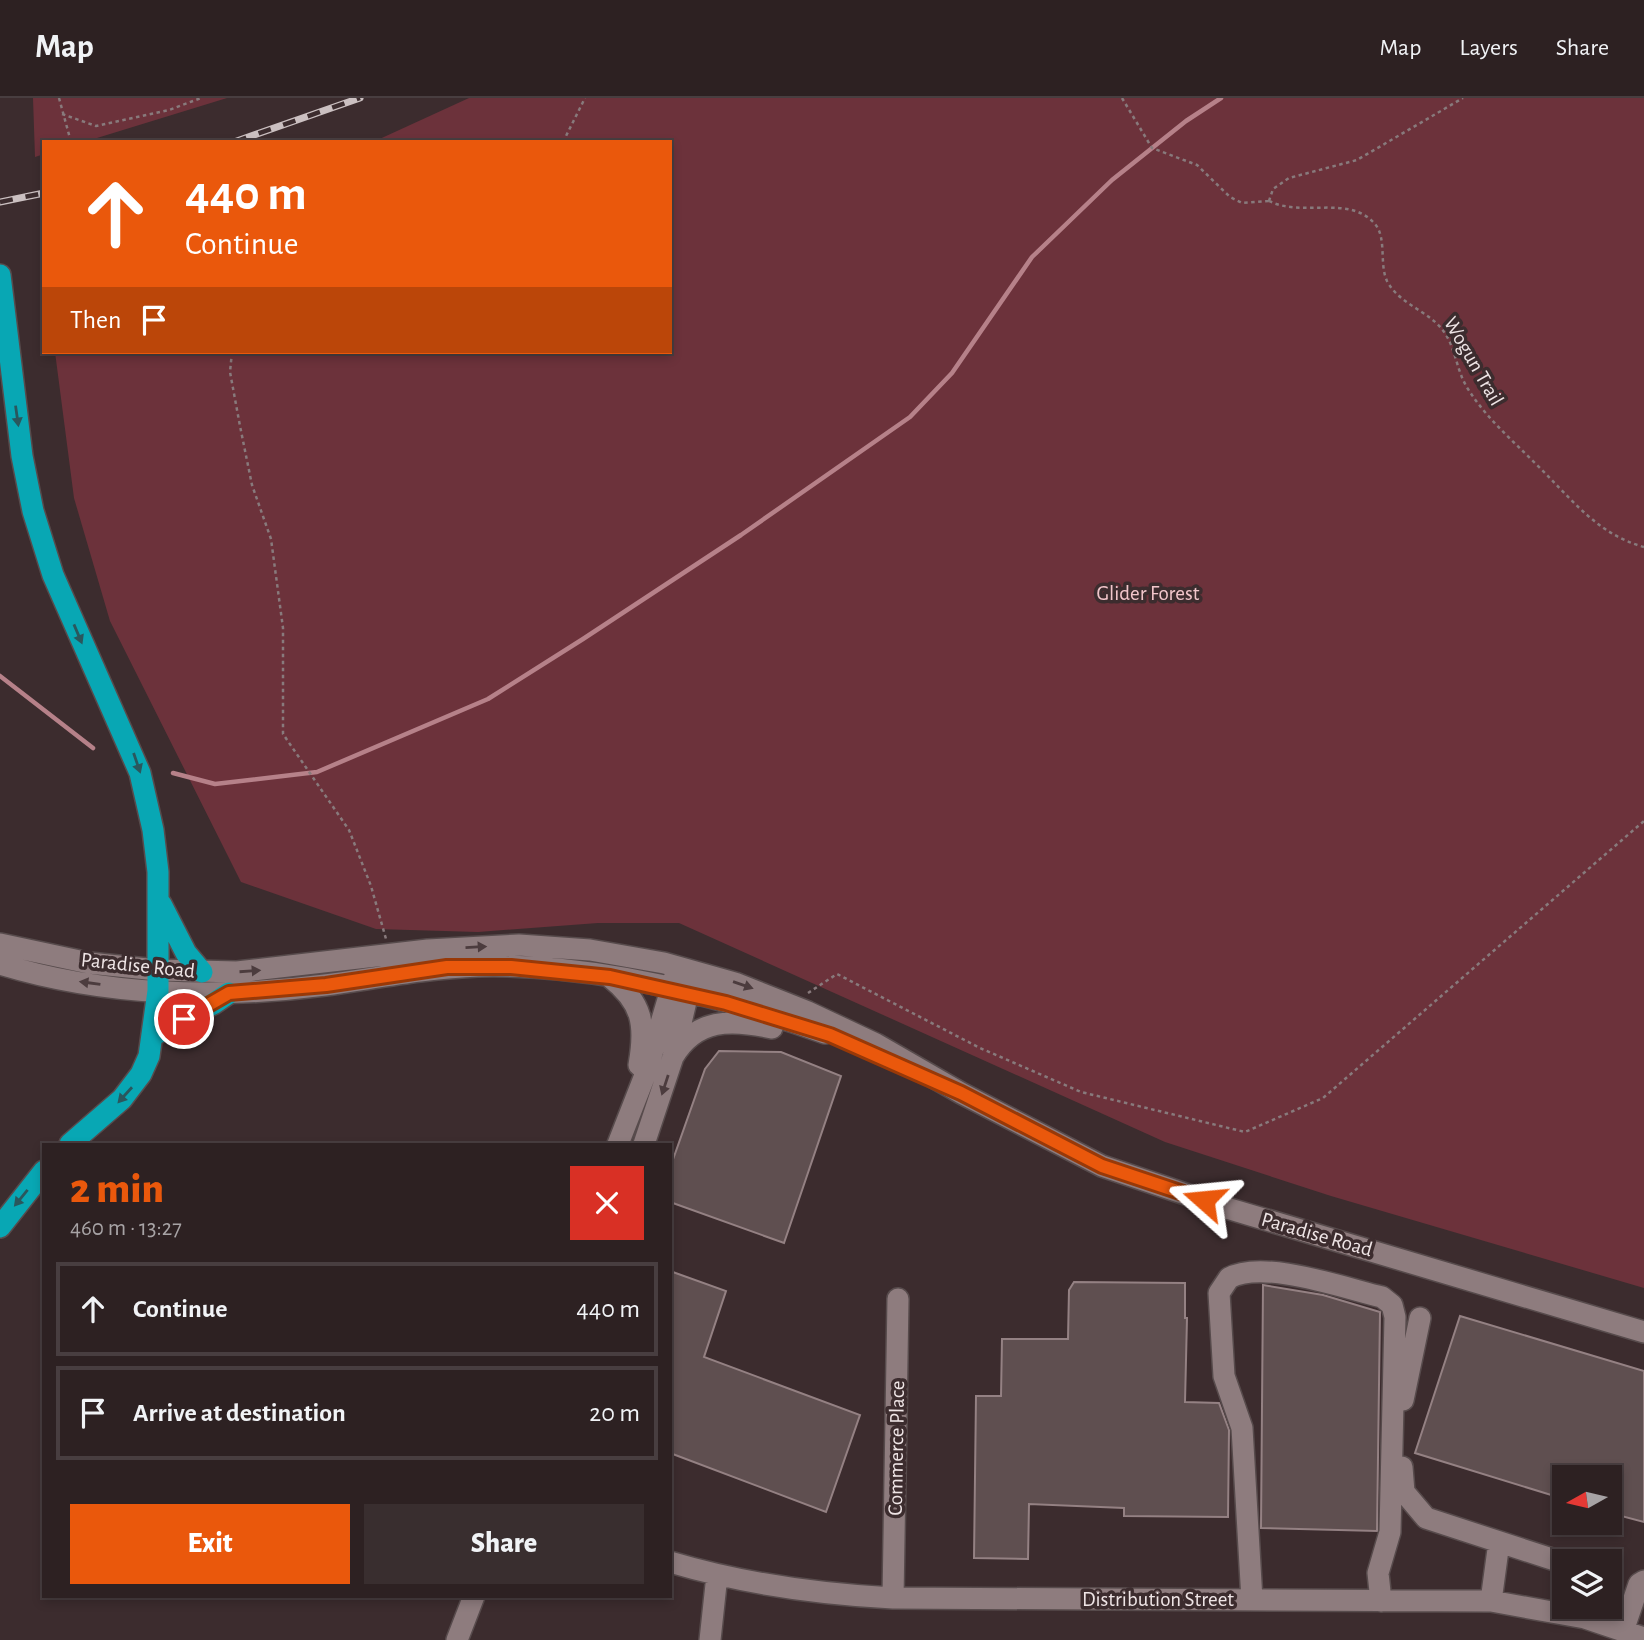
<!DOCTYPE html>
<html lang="en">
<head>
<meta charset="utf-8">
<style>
  :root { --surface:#2d2122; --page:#392e2f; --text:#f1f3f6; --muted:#a7a3a5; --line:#483e40; --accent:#ea580c }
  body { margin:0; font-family:"Alegreya Sans",sans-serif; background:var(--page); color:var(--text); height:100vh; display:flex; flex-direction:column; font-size:26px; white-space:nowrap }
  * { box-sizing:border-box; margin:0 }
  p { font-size:23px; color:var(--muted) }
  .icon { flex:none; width:38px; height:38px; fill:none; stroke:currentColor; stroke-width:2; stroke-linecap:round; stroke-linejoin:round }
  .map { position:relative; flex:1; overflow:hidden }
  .side { position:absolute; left:42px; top:1045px; width:630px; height:455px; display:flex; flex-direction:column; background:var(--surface); border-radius:0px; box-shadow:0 4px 10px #0003,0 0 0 2px var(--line) }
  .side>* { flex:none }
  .guide { position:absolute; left:42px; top:42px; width:630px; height:214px; border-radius:0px; box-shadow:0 4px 10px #0003,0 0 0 2px var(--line); background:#ea580c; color:#fff; overflow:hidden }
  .needle { width:46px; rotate:262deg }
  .tools { position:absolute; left:1552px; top:1367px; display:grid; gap:14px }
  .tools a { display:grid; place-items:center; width:70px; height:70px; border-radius:0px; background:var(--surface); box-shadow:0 4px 10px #0003,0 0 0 2px var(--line); font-size:35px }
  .pin { position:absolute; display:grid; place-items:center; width:60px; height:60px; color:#fff; margin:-30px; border:4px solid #fff; border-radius:50%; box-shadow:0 2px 7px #0007 }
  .me { position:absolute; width:77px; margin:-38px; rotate:288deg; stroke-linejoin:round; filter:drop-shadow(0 0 5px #0008) }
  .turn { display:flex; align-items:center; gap:24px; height:147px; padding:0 28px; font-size:32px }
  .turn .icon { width:91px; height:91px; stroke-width:2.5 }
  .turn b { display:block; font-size:49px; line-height:60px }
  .then { display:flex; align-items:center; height:66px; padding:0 28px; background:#0003; gap:14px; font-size:26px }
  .round { display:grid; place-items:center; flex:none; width:74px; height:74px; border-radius:0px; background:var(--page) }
  .headline { display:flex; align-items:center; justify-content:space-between; height:119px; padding:0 28px }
  h1 { font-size:42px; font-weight:800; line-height:52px; color:var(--accent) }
  .button { display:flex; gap:14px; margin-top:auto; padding:14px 28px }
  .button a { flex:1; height:80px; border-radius:0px; background:var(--accent); color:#fff; font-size:28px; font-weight:800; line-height:80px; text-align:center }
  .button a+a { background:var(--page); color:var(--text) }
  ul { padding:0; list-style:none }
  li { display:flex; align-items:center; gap:21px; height:94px; margin:0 14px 10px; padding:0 14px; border:4px solid var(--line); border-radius:0px }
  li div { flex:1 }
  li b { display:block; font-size:26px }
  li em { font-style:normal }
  header { display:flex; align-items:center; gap:42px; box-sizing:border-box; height:98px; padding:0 35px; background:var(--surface); border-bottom:2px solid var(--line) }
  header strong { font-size:33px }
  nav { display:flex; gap:38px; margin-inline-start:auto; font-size:24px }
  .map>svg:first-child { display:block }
  .green { fill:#6c323b }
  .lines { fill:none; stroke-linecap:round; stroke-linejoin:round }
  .stream { stroke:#b68189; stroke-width:4.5 }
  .building { fill:#5f4f50; stroke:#948183; stroke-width:2 }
  .minor-casing { stroke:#574b4c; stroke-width:24 }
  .highway-casing { stroke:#574b4c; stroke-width:24 }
  .path { stroke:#887a7c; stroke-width:2.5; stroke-dasharray:3.5 3.5; stroke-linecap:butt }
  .minor { stroke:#8e7c7e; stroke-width:21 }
  .highway { stroke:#08a7b4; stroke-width:21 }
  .rail-casing { stroke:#cbc0c1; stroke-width:7 }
  .rail { stroke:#3c2c2e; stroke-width:4.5; stroke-dasharray:13; stroke-linecap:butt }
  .oneway { fill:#2a575d }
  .oneway2 { fill:#4c3c3e }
  .route-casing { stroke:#983908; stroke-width:18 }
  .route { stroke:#ea580c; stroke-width:12 }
  .labels { text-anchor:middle; stroke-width:7; stroke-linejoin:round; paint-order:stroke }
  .street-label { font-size:21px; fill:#efe5e6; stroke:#3c2c2e }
  .park-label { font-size:21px; fill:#f2c6cb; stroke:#3c2c2e }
</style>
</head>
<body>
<header>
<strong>Map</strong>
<nav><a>Map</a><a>Layers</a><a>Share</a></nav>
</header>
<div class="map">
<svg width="1644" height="1542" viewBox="0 0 1644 1542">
  <rect width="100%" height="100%" fill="#3c2c2e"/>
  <path class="green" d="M 33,0 L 227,0 L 84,44 L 44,44 L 44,56 L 35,59 Z
    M 469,0 L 1644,0 L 1644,1190 L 1331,1098 L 1165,1044 L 679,825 L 598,825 L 478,834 L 376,831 L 241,784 L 110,523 L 74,400 L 55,254 L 670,254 L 670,44 L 373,44 Z"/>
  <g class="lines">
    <path class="stream" d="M 0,578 L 93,650
      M 173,675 L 215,686 L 317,674 L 488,601 L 583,541 L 741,437 L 910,319 L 952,275 L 1032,159 L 1112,82 L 1186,23 L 1221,0"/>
  </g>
  <path class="building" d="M 719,953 L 781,954 L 841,978 L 784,1145 L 670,1104 L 670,1070 L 705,971 Z
    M 670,1173 L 726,1193 L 704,1259 L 860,1317 L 826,1414 L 670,1355 Z
    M 1074,1184 L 1185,1185 L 1185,1220 L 1187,1220 L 1185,1304 L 1219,1305 L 1229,1332 L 1228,1419 L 1124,1418 L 1124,1410 L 1029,1406 L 1028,1461 L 974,1460 L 976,1298 L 1001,1298 L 1002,1241 L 1068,1241 L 1069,1192 Z
    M 1263,1187 L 1323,1197 L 1380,1214 L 1377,1433 L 1261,1430 Z
    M 1460,1218 L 1644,1273 L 1644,1424 L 1610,1415 L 1610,1379 L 1564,1379 L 1564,1401 L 1415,1355 Z"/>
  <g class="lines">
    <g class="minor-casing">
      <path id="minor" d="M 0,846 L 89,865 L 157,872 L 237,874 L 428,852 L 519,847 L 590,852 L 664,865 L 735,885 L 808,914 L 876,946 L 961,995 L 1102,1068 L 1230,1111 L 1644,1234
        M 0,866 C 104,898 218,901 325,887 C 376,880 426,870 478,868 C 594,865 716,896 825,935
        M 610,879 C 643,905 646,927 639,967
        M 673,959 C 696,920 731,921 772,930
        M 618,1046 L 647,972 L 675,878
        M 644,1046 L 673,959 L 691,882
        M 1403,1302 L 1420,1220
        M 1402,1369 L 1404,1394 L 1426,1420 L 1564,1465
        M 670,1464 C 744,1486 817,1496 893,1500 L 1491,1503 L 1585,1520 L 1644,1540
        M 893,1500 L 898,1201
        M 1252,1502 L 1242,1330 L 1224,1278 L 1219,1195 L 1229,1180 C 1263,1161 1344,1190 1382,1199 L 1392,1207 L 1395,1219 L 1390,1434 L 1378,1475 L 1381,1503
        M 1491,1503 L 1499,1444
        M 1623,1533 L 1639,1486 L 1644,1483
        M 457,1542 L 474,1498
        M 710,1542 L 717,1477"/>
    </g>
    <g class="highway-casing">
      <path id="highway" d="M 0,177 L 22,358 L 33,413 L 53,477 L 140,675 L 153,732 L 158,774 L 158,893 L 149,958 L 141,976 L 122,1001 L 70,1046
        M 161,806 L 186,855 L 202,874
        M 154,937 L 213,906 L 229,895
        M 0,1129 L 44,1073"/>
    </g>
    <path class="path" d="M 59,0 L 71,44
      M 1122,0 L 1152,50 L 1197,67 L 1230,99 L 1242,105 L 1269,103
      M 62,16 L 96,28 L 169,12 L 201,0
      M 563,44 L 585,0
      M 1269,103 C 1303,120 1349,96 1375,126 C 1387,140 1379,166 1387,183 C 1400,208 1432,213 1446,237 C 1456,253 1457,274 1468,291 C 1487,321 1511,341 1536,366 C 1570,399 1596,436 1644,449
      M 1269,103 L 1273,91 L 1289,80 L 1357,62 L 1463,0
      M 232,254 L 230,274 L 240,328 L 252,387 L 271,441 L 283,530 L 283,636 L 349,732 L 371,788 L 386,841
      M 808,895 L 837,876 L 980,950 L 1081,994 L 1245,1034 L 1323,1000 L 1644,723"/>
    <use href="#minor" class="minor"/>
    <use href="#highway" class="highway"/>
    <g class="rail-casing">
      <path id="rail" d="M 234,44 L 360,0
        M 0,104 L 44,95"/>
    </g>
    <use href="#rail" class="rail"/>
  </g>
  <defs><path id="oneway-solid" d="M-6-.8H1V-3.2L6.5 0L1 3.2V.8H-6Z" transform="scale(1.75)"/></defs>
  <g class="oneway">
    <use href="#oneway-solid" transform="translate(17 318) rotate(82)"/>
    <use href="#oneway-solid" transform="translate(78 536) rotate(67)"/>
    <use href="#oneway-solid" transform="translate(137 665) rotate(71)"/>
    <use href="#oneway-solid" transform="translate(125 997) rotate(132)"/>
    <use href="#oneway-solid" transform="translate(21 1100) rotate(129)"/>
  </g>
  <g class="oneway2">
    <use href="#oneway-solid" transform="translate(476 849) rotate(-3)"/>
    <use href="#oneway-solid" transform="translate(250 873) rotate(-4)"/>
    <use href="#oneway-solid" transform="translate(90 885) rotate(-172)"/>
    <use href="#oneway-solid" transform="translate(743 887) rotate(19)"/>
    <use href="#oneway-solid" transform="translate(665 987) rotate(108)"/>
  </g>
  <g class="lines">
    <g class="route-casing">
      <path id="route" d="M 184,921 L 229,895 L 326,887 L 447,869 L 511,869 L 610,879 L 726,905 L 830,937 L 961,995 L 1102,1068 L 1204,1102"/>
    </g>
    <use href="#route" class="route"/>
  </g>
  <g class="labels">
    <g class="street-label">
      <text transform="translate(1474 263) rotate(60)" y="7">Wogun Trail</text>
      <text transform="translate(138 867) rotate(6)" y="7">Paradise Road</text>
      <text transform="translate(1317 1136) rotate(16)" y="7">Paradise Road</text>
      <text transform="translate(896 1350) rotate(-89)" y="7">Commerce Place</text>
      <text x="1158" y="1508">Distribution Street</text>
    </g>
    <g class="park-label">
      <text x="1148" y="502">Glider Forest</text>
    </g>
  </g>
</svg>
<div class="tools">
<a><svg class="needle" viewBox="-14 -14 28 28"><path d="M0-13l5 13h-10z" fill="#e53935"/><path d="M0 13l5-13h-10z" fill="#a7a3a5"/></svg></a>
<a><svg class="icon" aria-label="layers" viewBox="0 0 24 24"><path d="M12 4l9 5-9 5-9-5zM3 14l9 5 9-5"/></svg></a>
</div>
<div class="pin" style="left:184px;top:921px;background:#d93025"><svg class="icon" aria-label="arrive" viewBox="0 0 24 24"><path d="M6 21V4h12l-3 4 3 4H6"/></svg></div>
<svg class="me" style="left:1204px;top:1102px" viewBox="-20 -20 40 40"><path d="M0-17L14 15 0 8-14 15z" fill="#ea580c" stroke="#fff" stroke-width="4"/></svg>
<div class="guide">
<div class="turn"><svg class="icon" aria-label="ahead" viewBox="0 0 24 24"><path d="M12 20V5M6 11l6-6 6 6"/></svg><div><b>440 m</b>Continue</div></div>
<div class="then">Then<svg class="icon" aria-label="arrive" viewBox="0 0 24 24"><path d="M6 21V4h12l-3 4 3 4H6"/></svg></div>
</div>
<section class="side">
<div class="headline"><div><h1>2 min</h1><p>460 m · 13:27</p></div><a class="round" style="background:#d93025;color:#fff"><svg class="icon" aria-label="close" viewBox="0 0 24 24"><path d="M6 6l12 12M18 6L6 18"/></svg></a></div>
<ul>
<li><svg class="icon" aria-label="ahead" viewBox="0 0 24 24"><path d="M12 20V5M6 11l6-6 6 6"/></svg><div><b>Continue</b></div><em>440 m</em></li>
<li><svg class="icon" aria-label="arrive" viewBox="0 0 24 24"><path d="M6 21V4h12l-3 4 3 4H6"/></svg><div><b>Arrive at destination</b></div><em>20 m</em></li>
</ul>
<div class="button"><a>Exit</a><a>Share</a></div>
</section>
</div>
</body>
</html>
